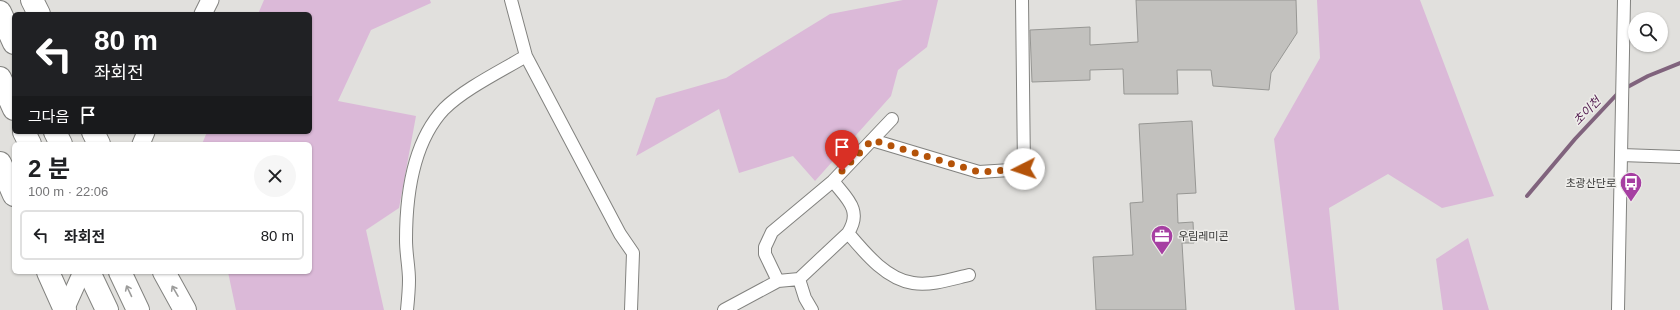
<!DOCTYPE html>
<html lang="ko">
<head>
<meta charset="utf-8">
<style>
  :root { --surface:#fff; --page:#f6f6f6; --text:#202124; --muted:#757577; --line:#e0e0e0 }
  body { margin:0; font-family:Arial,"Noto Sans KR",sans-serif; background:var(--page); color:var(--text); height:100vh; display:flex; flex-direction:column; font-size:15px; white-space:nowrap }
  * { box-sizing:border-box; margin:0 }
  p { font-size:13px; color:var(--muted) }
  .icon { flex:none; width:22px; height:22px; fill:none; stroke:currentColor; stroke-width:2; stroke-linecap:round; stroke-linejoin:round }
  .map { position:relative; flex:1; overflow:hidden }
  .sheet { position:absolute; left:12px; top:142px; width:300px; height:132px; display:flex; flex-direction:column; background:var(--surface); border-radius:6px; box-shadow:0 1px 3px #0004 }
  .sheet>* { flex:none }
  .banner { position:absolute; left:12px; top:12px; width:300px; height:122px; border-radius:6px; box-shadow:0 1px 3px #0004; background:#202124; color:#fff; overflow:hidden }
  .controls { position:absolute; left:1628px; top:12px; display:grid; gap:8px }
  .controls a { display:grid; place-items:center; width:40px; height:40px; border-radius:50%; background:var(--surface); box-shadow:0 1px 3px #0004; font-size:20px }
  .pin { position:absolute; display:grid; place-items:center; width:34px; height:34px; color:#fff; margin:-41px -17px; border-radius:50% 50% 50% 0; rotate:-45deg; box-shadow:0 0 4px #0007 }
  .pin .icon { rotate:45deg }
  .me { position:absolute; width:44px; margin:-22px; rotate:266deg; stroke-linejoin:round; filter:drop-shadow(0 0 3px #0008) }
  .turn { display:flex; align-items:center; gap:14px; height:84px; padding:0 16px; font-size:18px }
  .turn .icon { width:52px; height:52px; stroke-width:2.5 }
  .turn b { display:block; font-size:28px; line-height:34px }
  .then { display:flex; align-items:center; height:38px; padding:0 16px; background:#0003; gap:8px; font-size:15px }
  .round { display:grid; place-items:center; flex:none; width:42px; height:42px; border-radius:21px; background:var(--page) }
  .summary { display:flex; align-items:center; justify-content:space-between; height:68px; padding:0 16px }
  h1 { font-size:24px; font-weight:700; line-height:30px }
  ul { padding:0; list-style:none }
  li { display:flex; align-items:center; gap:12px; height:50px; margin:0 8px 6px; padding:0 8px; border:2px solid var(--line); border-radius:6px }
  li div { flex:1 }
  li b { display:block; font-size:15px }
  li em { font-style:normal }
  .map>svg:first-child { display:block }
  .green { fill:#dbb9d8 }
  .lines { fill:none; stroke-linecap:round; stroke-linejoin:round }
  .stream { stroke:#80637d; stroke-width:4 }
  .building { fill:#c2c1be; stroke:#979794 }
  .minor-casing { stroke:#82827f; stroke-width:14 }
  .secondary-casing { stroke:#82827f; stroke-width:19 }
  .motorway-casing { stroke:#82827f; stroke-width:24 }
  .minor { stroke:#fff; stroke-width:12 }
  .secondary { stroke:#fff; stroke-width:17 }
  .motorway { stroke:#fff; stroke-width:22 }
  .oneway { stroke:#9c9c9b }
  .route { stroke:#b45309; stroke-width:7; stroke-dasharray:0 12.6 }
  .labels { text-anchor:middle; stroke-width:3; stroke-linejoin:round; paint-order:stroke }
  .poi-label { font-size:11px; fill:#383837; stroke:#eeedea; text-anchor:end }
  .water-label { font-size:12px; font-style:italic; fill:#582455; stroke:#eeedea }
</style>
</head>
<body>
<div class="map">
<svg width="1680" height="310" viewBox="0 0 1680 310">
  <rect width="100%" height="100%" fill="#e1e0dd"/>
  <path class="green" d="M 264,0 L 430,0 L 431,3 L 371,30 L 338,101 L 416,116 L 399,208 L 366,230 L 384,310 L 236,310 L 228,272 L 310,272 L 310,144 L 202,144 L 207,132 L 310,132 L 310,14 L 258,14 Z
    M 903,0 L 938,0 L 927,47 L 898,70 L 891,96 L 815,181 L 793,156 L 739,173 L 719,109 L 636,156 L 656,98 L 726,78 L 830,14 Z
    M 1317,0 L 1420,0 L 1494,196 L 1442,208 L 1388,174 L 1329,208 L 1339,310 L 1295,310 L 1274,139 L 1320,58 Z
    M 1468,238 L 1489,310 L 1443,310 L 1436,259 Z"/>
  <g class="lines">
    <path class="stream" d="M 1527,196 L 1575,139 L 1620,91 L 1648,76 L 1680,63"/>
  </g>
  <path class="building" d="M 1136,0 L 1296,0 L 1297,33 L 1271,73 L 1269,90 L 1213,86 L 1211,70 L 1177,70 L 1178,94 L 1124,94 L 1123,69 L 1090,70 L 1090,80 L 1032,82 L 1030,30 L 1090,27 L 1090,45 L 1138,42 Z
    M 1192,121 L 1196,193 L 1177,194 L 1178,223 L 1193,222 L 1194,243 L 1182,243 L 1186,310 L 1096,310 L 1093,257 L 1133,255 L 1130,203 L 1143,202 L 1139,124 Z"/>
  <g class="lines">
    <g class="minor-casing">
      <path id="minor" d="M 526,56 L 620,234 L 633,253 L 631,310
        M 872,140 L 979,172 L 1024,169 L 1022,0
        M 1621,155 L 1680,157
        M 833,181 C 846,198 863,210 848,233 C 865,253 886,279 913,283 C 931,286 952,279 969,275
        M 799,279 L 848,233
        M 778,281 L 765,254 L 765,247 L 772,232 L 833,181 L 892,119
        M 407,310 C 408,300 409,290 409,280 C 409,267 406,254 406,240 C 406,197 413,142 444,109 C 464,89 501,71 526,56 L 511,0
        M 724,310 L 778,281 L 799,279 L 805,298 L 812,310
        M 1618,310 L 1624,0"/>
    </g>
    <g class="secondary-casing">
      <path id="secondary" d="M 203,14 L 210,0
        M 141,144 L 146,132
        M 65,310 L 82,272"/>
    </g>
    <g class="motorway-casing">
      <path id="motorway" d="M 32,0 L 39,14
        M 0,12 L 14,43
        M 0,78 L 14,109
        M 24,132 L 30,144
        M 55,132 L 61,144
        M 93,132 L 99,144
        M 0,163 L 14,195
        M 48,272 L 65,310
        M 89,272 L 107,310
        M 120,272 L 138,310
        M 164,272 L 185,310"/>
    </g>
    <use href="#minor" class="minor"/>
    <use href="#secondary" class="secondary"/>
    <use href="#motorway" class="motorway"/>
  </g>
  <defs><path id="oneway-shaft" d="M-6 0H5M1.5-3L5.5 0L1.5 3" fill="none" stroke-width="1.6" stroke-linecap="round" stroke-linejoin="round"/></defs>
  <g class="oneway">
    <use href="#oneway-shaft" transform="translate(129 291) rotate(-115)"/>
    <use href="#oneway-shaft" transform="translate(175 291) rotate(-120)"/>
  </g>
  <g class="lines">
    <path class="route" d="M 842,171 L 872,140 L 979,172 L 1024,169"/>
  </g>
  <defs>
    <g id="bus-pin" transform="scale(1.15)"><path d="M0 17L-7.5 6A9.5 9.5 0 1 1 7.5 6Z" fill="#a63fa2" stroke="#eeedea"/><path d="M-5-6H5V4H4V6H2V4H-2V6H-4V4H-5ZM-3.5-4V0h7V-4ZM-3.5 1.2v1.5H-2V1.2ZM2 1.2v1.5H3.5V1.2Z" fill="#fff"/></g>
    <g id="office-pin" transform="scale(1.15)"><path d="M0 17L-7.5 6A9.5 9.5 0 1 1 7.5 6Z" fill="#a63fa2" stroke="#eeedea"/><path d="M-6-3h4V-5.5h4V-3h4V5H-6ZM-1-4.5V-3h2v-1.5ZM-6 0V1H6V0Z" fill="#fff"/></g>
  </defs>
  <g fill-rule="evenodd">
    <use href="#bus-pin" x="1631" y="183"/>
    <use href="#office-pin" x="1162" y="236"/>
  </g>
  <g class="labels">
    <g class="poi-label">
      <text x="1616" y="187">초광산단로</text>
      <text x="1178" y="240" text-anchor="start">우림레미콘</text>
    </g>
    <g class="water-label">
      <text transform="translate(1587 111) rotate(-46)" y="4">초이천</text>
    </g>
  </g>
</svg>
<div class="controls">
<a><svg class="icon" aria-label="search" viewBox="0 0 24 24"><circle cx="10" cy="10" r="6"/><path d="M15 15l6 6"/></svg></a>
</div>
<div class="pin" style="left:842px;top:171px;background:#d93025"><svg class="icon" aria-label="arrive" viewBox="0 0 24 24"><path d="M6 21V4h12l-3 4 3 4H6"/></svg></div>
<svg class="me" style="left:1024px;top:169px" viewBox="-20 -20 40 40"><circle r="19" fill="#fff"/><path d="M0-13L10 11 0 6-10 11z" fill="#b45309"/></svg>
<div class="banner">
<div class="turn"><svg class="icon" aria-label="left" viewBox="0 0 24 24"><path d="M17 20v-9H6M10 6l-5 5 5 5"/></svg><div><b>80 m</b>좌회전</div></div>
<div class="then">그다음<svg class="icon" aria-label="arrive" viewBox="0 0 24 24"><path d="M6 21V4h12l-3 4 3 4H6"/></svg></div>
</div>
<section class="sheet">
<div class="summary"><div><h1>2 분</h1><p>100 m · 22:06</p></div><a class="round"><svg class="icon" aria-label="close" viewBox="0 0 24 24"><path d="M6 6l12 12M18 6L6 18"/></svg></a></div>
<ul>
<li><svg class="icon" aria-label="left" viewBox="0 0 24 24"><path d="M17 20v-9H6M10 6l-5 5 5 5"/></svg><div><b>좌회전</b></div><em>80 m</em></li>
</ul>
</section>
</div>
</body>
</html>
